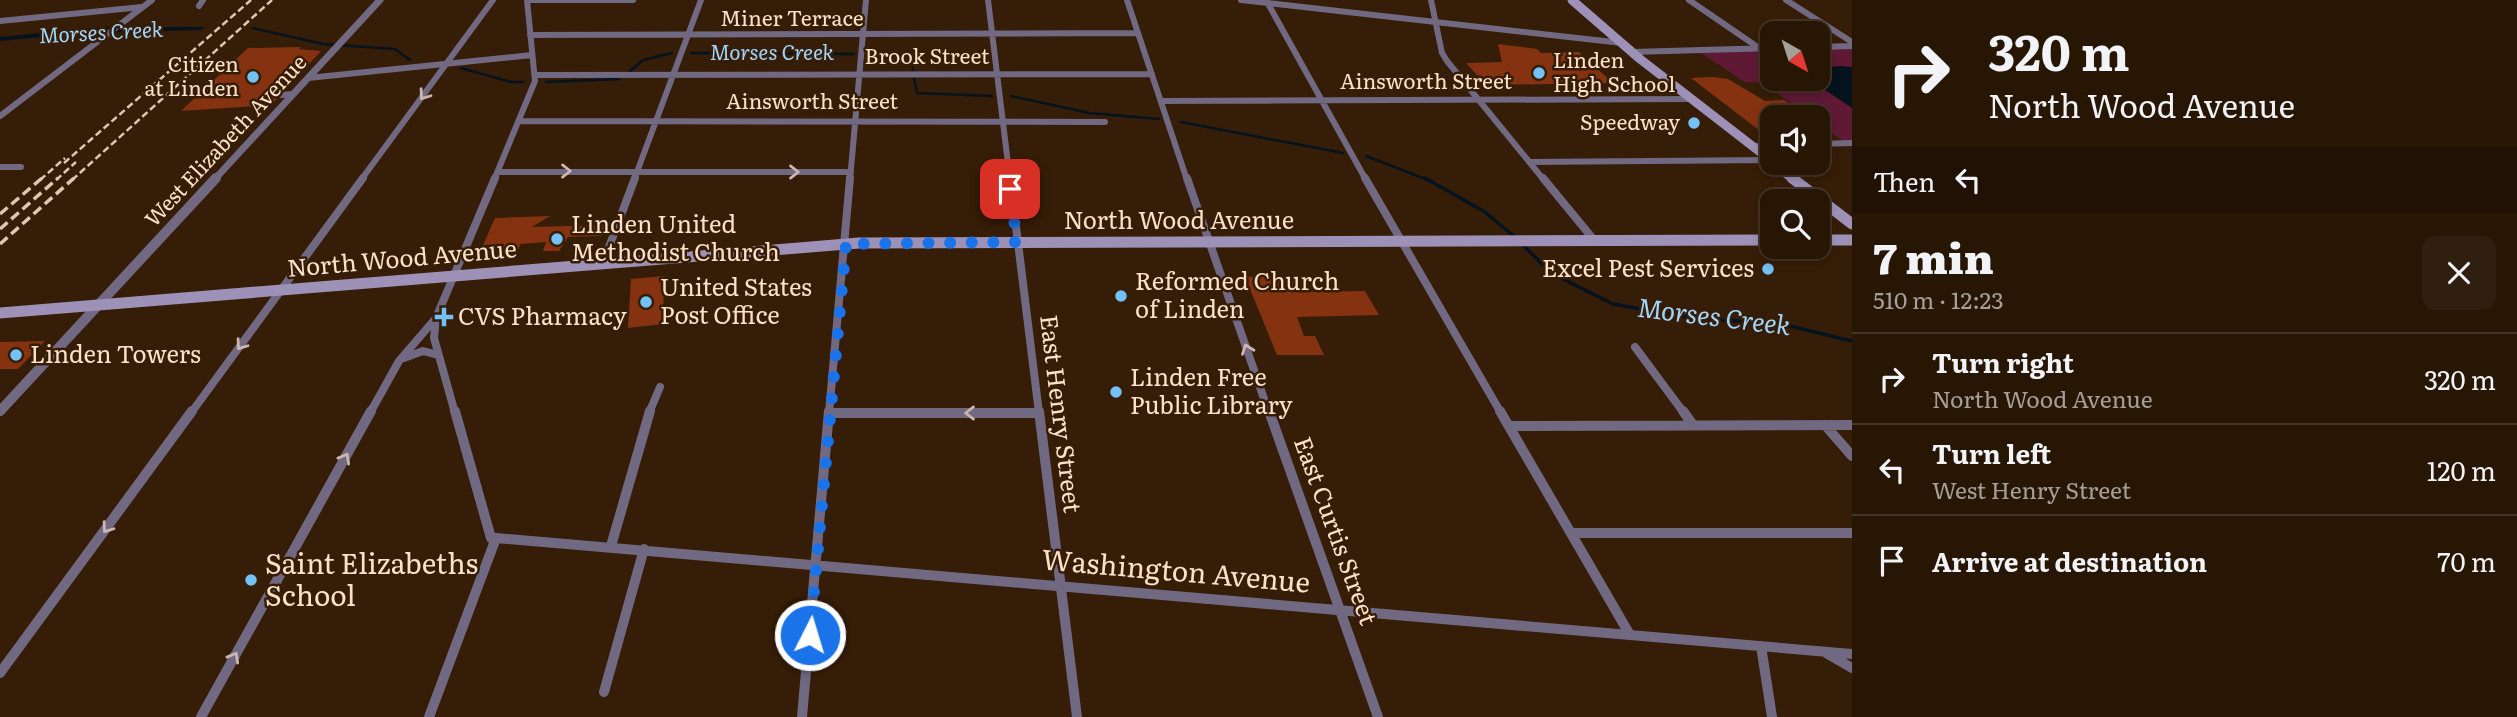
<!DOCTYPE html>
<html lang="en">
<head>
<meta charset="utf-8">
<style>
  :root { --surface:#281605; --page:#301f0f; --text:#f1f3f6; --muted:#a59f9a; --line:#443527 }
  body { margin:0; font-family:Literata,serif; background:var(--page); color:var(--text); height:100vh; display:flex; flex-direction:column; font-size:26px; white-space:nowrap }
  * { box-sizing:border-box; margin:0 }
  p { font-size:23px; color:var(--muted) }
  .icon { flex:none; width:38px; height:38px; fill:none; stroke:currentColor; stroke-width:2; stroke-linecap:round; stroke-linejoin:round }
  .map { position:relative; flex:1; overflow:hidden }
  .sheet { display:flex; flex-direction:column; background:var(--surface); width:665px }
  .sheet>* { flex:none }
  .guide { background:#281605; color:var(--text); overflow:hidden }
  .needle { width:46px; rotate:141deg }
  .controls { position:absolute; left:1760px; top:21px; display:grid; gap:14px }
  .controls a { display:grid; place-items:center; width:70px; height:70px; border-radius:14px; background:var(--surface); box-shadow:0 4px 10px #0003,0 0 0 2px var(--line); font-size:35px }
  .pin { position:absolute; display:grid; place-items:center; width:60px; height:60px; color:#fff; margin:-30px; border-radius:14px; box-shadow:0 4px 10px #0006 }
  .me { position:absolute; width:77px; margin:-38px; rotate:5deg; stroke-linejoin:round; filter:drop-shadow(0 0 5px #0008) }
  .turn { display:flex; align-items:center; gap:24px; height:147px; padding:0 21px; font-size:32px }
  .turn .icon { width:91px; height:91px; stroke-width:2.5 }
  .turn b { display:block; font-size:49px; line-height:60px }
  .then { display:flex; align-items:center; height:66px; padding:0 21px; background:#0003; gap:14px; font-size:26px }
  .round { display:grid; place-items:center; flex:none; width:74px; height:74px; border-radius:14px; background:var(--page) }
  .overview { display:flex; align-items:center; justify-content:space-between; height:119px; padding:0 21px }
  h1 { font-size:42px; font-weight:800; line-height:52px }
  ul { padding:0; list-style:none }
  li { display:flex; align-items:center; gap:21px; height:91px; padding:0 21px; border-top:2px solid var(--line) }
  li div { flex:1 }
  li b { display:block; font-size:26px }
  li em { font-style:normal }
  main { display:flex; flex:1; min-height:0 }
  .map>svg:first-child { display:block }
  .green { fill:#5f1935 }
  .water { fill:#04131d }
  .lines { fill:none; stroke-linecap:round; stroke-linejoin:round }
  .stream-far1 { stroke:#04131d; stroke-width:2.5 }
  .stream { stroke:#04131d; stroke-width:3.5 }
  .building { fill:#853211 }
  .minor-far2 { stroke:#716982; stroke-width:6 }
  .minor-far1 { stroke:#716982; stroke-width:8 }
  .minor { stroke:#716982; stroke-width:10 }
  .tertiary-far1 { stroke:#716982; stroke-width:7 }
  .tertiary { stroke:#716982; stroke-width:10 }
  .secondary-far1 { stroke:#9d91b8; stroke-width:9 }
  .secondary { stroke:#9d91b8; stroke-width:11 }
  .rail-far1 { stroke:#e0c5af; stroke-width:2.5; stroke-dasharray:7 3.5; stroke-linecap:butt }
  .rail { stroke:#e0c5af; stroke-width:3.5; stroke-dasharray:10 5; stroke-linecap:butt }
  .oneway { stroke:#cbb6b1 }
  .route { stroke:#1a73e8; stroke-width:12; stroke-dasharray:0 21.6 }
  .poi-dot { fill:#73c1f5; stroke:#361d07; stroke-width:2.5 }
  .labels { text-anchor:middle; stroke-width:5; stroke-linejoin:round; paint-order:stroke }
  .far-street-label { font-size:21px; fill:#fce0ca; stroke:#361d07 }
  .far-water-label { font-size:21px; font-style:italic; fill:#a2d5f9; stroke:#361d07 }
  .far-poi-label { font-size:21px; fill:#fce0ca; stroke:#361d07; text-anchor:end }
  .street-label { font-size:24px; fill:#fce0ca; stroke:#361d07 }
  .poi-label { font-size:24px; fill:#fce0ca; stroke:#361d07; text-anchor:start }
  .water-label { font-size:26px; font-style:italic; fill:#a2d5f9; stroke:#361d07 }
  .near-poi-label { font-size:28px; fill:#fce0ca; stroke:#361d07; text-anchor:start }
  .near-street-label { font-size:28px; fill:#fce0ca; stroke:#361d07 }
</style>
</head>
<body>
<main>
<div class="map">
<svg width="1852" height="717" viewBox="0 0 1852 717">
  <rect width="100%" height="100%" fill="#361d07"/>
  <path class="green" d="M 1852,46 L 1852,142 L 1845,143 L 1818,123 L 1818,117 L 1810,117 L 1763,83 L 1745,82 L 1698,51 L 1773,49 L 1773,79 L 1818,79 L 1818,48 Z"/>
  <path class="water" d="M 106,27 L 205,27 L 201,30 L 88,33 L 0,41 L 0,37 Z
    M 1840,66 L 1852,67 L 1852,108 L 1809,79 L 1818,79 L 1818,68 Z"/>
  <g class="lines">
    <path class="stream-far1" d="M 253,28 L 323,44 L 395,49 L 410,60
      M 691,53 L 854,54
      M 872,54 L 908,55 L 912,57 L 913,70
      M 461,68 L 511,82 L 523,82
      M 630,71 L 643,60 L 672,53
      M 914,78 L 917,93 L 992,96
      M 546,82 L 619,79
      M 1011,96 L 1089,113 L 1159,119
      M 1181,122 L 1343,153
      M 1366,156 L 1428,180"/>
    <path class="stream" d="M 1425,178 L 1485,212 L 1516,238
      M 1521,243 L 1551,273 L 1613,304 L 1703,320 L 1774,322 L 1852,341"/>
  </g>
  <path class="building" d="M 1498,44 L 1537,49 L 1541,53 L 1579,52 L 1613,83 L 1486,85 L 1466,63 L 1502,62 Z
    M 301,47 L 299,49 L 321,51 L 286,89 L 277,91 L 277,99 L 271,105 L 181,111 L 248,48 Z
    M 1713,77 L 1728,79 L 1765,101 L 1784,100 L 1809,117 L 1773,117 L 1773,134 L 1764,134 L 1691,78 Z
    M 550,216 L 532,227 L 605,225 L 602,236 L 568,237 L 559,251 L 543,251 L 546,242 L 520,244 L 519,249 L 502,250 L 504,244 L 483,245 L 495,218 Z
    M 664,276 L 663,324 L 628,328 L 631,279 Z
    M 1245,277 L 1292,277 L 1298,292 L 1365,291 L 1379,315 L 1297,317 L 1304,336 L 1315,336 L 1324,355 L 1277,355 Z
    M 45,341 L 18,369 L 0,369 L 0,342 Z"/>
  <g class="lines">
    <path class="minor-far2" d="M 527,0 L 633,0
      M 988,0 L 1010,180
      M 1127,0 L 1187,180
      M 1241,0 L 1622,43
      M 1266,0 L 1366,180
      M 1431,0 L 1442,53 L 1447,61 L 1544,180
      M 1689,0 L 1759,48
      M 1786,0 L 1852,42
      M 199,6 L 203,0
      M 0,21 L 142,7
      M 530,35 L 1138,33
      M 1818,47 L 1852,46
      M 1632,52 L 1773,48
      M 535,75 L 1152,74
      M 308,78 L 532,55
      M 281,95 L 292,94
      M 1161,101 L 1691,99
      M 0,116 L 152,0
      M 519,121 L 1105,122
      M 1818,144 L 1852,143
      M 1752,146 L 1773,146
      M 1529,162 L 1771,160
      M 0,167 L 21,167
      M 498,172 L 851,172
      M 361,180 L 493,0
      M 494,180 L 535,81 L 527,0
      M 634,180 L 701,0
      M 850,180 L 866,0"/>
    <path class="minor-far1" d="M 1010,178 L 1039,413
      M 1187,178 L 1269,413
      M 1365,178 L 1501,413
      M 1543,178 L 1594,240
      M 603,263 L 635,178
      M 1635,347 L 1684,413
      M 404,358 L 423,351 L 438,355
      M 191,413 L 363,178
      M 370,413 L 399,361 L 436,318
      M 455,413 L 434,338 L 436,318 L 495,178
      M 649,413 L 660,387
      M 829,413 L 850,178"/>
    <path class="minor" d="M 455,411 L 491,538 L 496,538
      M 1039,411 L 1077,717
      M 1269,411 L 1378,717
      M 1500,411 L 1630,635
      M 1683,411 L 1693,425
      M 830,413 L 1038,413
      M 1825,425 L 1852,456
      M 1510,426 L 1852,425
      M 1571,533 L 1852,533
      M 496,538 L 1852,654
      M 611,546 L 650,411
      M 1761,646 L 1772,717
      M 1826,653 L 1852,668
      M 0,673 L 192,411
      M 604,692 L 644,549
      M 201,717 L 371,411
      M 429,717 L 496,538
      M 802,717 L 829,411"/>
    <path class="tertiary-far1" d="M 214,180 L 380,0"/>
    <path class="tertiary" d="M 0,411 L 216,178"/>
    <path class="secondary-far1" d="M 1572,0 L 1640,59 L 1773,162
      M 1773,163 L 1794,180"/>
    <path class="secondary" d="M 1792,178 L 1852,224
      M 1818,240 L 1852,240
      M 0,313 L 859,243 L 1773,240"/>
    <path class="rail-far1" d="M 64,163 L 251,0
      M 40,180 L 65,158
      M 56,180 L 76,162
      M 72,180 L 272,0"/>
    <path class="rail" d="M 0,214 L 42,178
      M 0,229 L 58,178
      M 0,244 L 74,178"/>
  </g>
  <defs><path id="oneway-chevron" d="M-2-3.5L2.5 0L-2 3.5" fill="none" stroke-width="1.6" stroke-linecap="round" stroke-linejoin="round" transform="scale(1.75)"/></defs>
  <g class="oneway">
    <use href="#oneway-chevron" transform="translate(424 95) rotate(126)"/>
    <use href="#oneway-chevron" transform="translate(566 171)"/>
    <use href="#oneway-chevron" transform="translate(794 172)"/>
    <use href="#oneway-chevron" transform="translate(241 345) rotate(126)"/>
    <use href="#oneway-chevron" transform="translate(1247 349) rotate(-110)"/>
    <use href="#oneway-chevron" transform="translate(970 413) rotate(180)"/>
    <use href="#oneway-chevron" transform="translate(345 458) rotate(-61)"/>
    <use href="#oneway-chevron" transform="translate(107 528) rotate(126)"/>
    <use href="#oneway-chevron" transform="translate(234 657) rotate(-61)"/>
  </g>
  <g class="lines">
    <path class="route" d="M 810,635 L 846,244 L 1017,242 L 1010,189"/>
  </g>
  <g class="poi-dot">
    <circle cx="1539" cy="73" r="7"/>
    <circle cx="253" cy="77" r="7"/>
    <circle cx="1694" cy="123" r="7"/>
    <circle cx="557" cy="239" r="7"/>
    <circle cx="1768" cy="269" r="7"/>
    <circle cx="1121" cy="296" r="7"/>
    <circle cx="646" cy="302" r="7"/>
    <path d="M440.5 306.5h7v7h7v7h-7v7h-7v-7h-7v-7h7z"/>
    <circle cx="16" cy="355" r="7"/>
    <circle cx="1116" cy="392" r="7"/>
    <circle cx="251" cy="580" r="7"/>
  </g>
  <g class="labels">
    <g class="far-street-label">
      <text x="792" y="26">Miner Terrace</text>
      <text x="927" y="64">Brook Street</text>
      <text x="1426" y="89">Ainsworth Street</text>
      <text x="812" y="109">Ainsworth Street</text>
      <text transform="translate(226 141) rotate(-47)" y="7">West Elizabeth Avenue</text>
    </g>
    <g class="far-water-label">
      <text transform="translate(101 33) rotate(-3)" y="7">Morses Creek</text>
      <text x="772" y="60">Morses Creek</text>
    </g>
    <g class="far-poi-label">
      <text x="1553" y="68" text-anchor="start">Linden<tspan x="1553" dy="24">High School</tspan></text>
      <text x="239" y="72">Citizen<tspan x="239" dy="24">at Linden</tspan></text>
      <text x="1680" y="130">Speedway</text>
    </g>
    <g class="street-label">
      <text x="1179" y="229">North Wood Avenue</text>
      <text transform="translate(402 259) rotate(-5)" y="8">North Wood Avenue</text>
      <text transform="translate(1060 414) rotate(83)" y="8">East Henry Street</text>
      <text transform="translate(1335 531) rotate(70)" y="8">East Curtis Street</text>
    </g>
    <g class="poi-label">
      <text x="571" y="233">Linden United<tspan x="571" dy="28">Methodist Church</tspan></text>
      <text x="1754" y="277" text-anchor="end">Excel Pest Services</text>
      <text x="1135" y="290">Reformed Church<tspan x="1135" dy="28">of Linden</tspan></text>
      <text x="660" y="296">United States<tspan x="660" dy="28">Post Office</tspan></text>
      <text x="458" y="325">CVS Pharmacy</text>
      <text x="30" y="363">Linden Towers</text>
      <text x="1130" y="386">Linden Free<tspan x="1130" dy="28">Public Library</tspan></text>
    </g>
    <g class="water-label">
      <text transform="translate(1714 317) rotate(7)" y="9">Morses Creek</text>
    </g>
    <g class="near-poi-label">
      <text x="265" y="574">Saint Elizabeths<tspan x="265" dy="32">School</tspan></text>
    </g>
    <g class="near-street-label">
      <text transform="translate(1176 571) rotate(5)" y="10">Washington Avenue</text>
    </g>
  </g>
</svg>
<div class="controls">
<a><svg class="needle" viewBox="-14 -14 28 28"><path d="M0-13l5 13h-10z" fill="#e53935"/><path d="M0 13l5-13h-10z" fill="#a59f9a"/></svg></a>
<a><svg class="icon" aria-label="sound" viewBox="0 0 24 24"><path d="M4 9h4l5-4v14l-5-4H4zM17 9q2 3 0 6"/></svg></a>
<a><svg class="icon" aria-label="search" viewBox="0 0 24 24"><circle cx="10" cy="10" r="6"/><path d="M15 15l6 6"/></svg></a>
</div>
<div class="pin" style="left:1010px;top:189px;background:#d93025"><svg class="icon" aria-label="arrive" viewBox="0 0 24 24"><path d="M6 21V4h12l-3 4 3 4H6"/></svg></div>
<svg class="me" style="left:810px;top:635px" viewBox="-20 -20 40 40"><circle r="17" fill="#1a73e8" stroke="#fff" stroke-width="3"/><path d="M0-11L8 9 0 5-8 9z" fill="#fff"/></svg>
</div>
<section class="sheet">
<div class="guide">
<div class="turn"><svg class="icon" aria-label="right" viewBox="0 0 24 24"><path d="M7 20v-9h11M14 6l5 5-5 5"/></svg><div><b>320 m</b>North Wood Avenue</div></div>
<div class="then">Then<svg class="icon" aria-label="left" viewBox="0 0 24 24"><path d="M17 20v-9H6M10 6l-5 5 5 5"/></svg></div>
</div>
<div class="overview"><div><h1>7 min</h1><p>510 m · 12:23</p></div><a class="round"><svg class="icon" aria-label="close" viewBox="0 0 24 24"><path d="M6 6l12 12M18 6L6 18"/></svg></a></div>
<ul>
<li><svg class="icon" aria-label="right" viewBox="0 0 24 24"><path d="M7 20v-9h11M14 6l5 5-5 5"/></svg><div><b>Turn right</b><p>North Wood Avenue</p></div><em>320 m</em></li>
<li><svg class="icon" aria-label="left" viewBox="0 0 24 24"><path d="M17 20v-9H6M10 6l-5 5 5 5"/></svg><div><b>Turn left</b><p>West Henry Street</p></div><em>120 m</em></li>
<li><svg class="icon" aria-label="arrive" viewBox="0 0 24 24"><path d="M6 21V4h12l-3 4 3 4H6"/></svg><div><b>Arrive at destination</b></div><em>70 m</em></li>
</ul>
</section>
</main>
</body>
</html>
